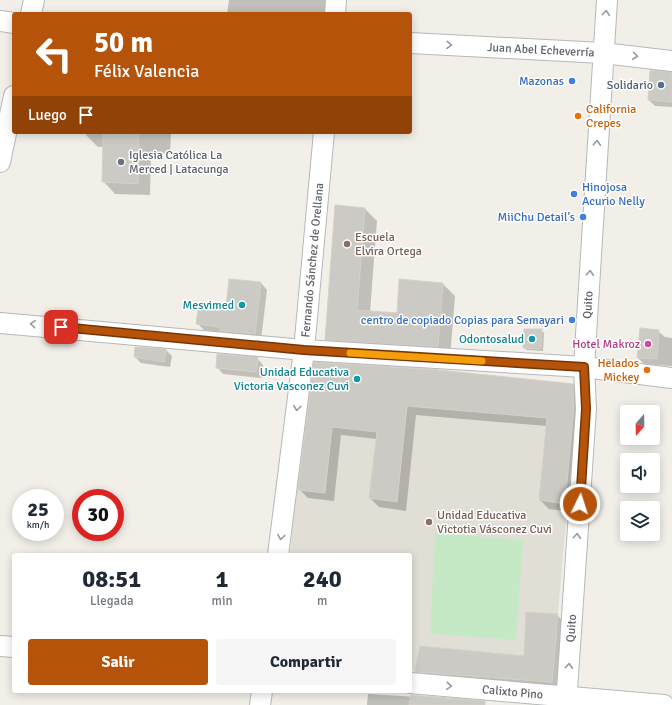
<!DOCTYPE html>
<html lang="es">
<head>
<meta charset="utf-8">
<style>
  :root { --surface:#fff; --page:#f6f6f7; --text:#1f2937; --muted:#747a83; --accent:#b45309 }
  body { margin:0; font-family:Signika,sans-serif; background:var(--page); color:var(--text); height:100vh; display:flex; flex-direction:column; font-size:15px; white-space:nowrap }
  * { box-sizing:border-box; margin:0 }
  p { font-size:13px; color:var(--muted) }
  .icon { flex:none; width:22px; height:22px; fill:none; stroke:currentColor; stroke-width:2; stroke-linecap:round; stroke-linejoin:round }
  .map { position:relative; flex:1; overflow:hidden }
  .drawer { position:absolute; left:12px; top:553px; width:400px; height:140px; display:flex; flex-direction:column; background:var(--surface); border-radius:4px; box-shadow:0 2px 10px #0003 }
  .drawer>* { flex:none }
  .hud { position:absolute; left:12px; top:12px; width:400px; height:122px; border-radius:4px; box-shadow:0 2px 10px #0003; background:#b45309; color:#fff; overflow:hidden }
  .needle { width:26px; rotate:200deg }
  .controls { position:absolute; left:620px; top:405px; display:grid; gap:8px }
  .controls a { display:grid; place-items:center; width:40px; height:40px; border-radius:4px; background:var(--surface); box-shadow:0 2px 10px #0003; font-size:20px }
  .speed { position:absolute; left:12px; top:489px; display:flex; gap:8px; font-size:20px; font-weight:700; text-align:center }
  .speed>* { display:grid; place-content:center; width:52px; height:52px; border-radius:50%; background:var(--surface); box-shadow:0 2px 10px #0003; line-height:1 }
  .speed small { font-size:10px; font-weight:400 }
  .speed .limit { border:6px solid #d22; background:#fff; color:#111 }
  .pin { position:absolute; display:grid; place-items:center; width:34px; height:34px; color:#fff; margin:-17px; border-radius:8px; box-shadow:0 2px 6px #0006 }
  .me { position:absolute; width:44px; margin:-22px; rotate:4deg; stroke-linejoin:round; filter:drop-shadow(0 0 3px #0008) }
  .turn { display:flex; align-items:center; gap:14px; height:84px; padding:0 16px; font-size:18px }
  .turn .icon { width:52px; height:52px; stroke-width:2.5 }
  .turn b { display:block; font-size:28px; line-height:34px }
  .then { display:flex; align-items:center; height:38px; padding:0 16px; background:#0003; gap:8px; font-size:15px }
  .eta { display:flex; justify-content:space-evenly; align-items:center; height:68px; text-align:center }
  .eta b { font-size:24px; font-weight:800; line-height:28px }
  .cta { display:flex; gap:8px; margin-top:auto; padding:8px 16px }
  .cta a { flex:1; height:46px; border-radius:4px; background:var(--accent); color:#fff; font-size:16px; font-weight:800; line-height:46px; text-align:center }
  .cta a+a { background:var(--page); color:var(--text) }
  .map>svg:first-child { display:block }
  .education { fill:#e1ded6 }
  .green { fill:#c5e8c5 }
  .shadow { fill:#0003 }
  .building { fill:#cccac5; stroke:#d6d1c6 }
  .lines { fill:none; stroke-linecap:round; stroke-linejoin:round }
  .minor-casing { stroke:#b5b8bc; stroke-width:22 }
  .minor { stroke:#fff; stroke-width:20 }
  .oneway { stroke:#979a9d }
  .route-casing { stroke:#753606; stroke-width:10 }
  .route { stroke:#b45309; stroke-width:7 }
  .slow { stroke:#f59e0b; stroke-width:7 }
  .shop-dot { fill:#3f7fe0; stroke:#fff; stroke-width:1.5 }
  .service-dot { fill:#5c6f8a; stroke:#fff; stroke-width:1.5 }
  .food-dot { fill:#e8710a; stroke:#fff; stroke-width:1.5 }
  .worship-dot { fill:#6b7280; stroke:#fff; stroke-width:1.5 }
  .education-dot { fill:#8d6e63; stroke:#fff; stroke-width:1.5 }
  .culture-dot { fill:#0f9aa8; stroke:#fff; stroke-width:1.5 }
  .hotel-dot { fill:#d1479c; stroke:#fff; stroke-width:1.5 }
  .labels { text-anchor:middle; stroke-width:3; stroke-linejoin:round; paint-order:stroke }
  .street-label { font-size:12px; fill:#5f6368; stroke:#fff }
  .shop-label { font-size:12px; fill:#366cbe; stroke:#fff; text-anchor:end }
  .service-label { font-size:12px; fill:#4e5e75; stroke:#fff; text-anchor:end }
  .food-label { font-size:12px; fill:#c56008; stroke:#fff; text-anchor:start }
  .worship-label { font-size:12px; fill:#5b616d; stroke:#fff; text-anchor:start }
  .education-label { font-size:12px; fill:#785e54; stroke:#fff; text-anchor:start }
  .culture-label { font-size:12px; fill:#0d838f; stroke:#fff; text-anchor:end }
  .hotel-label { font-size:12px; fill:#b23c85; stroke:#fff; text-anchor:end }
</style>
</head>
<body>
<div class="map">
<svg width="672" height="705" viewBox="0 0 672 705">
  <rect width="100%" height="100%" fill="#f1efe8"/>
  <path class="education" d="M 308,356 L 578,384 L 552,682 L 410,671 L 410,555 L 290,555 Z"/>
  <path class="green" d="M 435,533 L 523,540 L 516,640 L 430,634 Z"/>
  <path class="shadow" d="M 229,0 L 335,0 L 333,14 L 227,14 Z
    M 672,72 L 672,107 L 655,106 L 649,100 Z
    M 86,132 L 171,132 L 170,154 L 151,152 L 150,195 L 115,194 L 103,181 L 104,147 L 98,147 L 86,135 Z
    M 336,206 L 365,209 L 377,221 L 370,312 L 397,314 L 443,284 L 455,296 L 450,358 L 338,351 L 326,339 Z
    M 261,283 L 267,290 L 261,340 L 227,337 L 223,333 L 204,330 L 198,324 L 227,308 Z
    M 541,330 L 544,333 L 543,351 L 527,350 L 524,348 Z
    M 658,331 L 665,337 L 672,338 L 672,366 L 644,364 L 638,358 Z
    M 166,350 L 172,356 L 170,367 L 141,363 L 135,357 Z
    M 257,358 L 263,365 L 262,378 L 223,374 L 217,367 Z
    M 315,363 L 573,385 L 582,394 L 574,512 L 549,509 L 540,500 L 547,426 L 416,415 L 406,511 L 379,507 L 370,498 L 377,439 L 341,435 L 334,501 L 308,498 L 299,489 Z
    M 557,615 L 567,625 L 561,691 L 426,681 L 416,672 L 525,657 Z
    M 368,694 L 434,698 L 441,705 L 367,705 Z"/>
  <path class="building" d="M 650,70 L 672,72 L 672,102 L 648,100 Z
    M 103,132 L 139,132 L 138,184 L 102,182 Z
    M 335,205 L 365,208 L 357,310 L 397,313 L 399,279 L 443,283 L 438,347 L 325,340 Z
    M 229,279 L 261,282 L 255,334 L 220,331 L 220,327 L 196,324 L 199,304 L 226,307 Z
    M 640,328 L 659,330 L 657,359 L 637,358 Z
    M 524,329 L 542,329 L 541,349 L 523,348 Z
    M 135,347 L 166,349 L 164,362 L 134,357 Z
    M 217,354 L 258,357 L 256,372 L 216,368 Z
    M 314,362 L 438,370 L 573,384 L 574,408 L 565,504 L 539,500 L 547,418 L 407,406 L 397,502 L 369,498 L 377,432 L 332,427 L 325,493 L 298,490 Z
    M 526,612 L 558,614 L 552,682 L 415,672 L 420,646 L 524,656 Z
    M 411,695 L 485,701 L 485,705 L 409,705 Z"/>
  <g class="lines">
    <g class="minor-casing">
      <g id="minor">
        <path d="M 31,14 L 34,0"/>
        <path d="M 335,14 L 336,0"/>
        <path d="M 0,21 L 14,23"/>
        <path id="s1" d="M 410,43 L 603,53 L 672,61"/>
        <path d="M 0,162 L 14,96"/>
        <path d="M 0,323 L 304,350 L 584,367 L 672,378"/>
        <path id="s2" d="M 278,555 L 304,350 L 324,132"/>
        <path d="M 0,646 L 14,647"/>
        <path id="s3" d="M 410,683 L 664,705"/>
        <path d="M 260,705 L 262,691"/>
        <path id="s4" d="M 566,705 L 586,409 L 584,367 L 607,0"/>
      </g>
    </g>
    <use href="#minor" class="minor"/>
  </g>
  <defs><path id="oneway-chevron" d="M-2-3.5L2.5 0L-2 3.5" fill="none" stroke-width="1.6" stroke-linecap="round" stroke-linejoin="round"/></defs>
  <g class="oneway">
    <use href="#oneway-chevron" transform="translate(606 13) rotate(-85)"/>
    <use href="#oneway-chevron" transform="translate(449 45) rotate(3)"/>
    <use href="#oneway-chevron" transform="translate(635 56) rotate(7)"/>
    <use href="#oneway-chevron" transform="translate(597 143) rotate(-87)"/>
    <use href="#oneway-chevron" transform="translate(590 273) rotate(-87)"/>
    <use href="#oneway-chevron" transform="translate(33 324) rotate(-175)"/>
    <use href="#oneway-chevron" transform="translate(297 408) rotate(97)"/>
    <use href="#oneway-chevron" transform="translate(577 536) rotate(-86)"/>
    <use href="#oneway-chevron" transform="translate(281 537) rotate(97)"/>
    <use href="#oneway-chevron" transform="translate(569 666) rotate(-86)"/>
    <use href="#oneway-chevron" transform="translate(449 686) rotate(4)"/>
  </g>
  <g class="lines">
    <g class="route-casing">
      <path id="route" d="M 61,327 L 304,350 L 584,367 L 586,409 L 580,504"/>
    </g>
    <use href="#route" class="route"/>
    <path class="slow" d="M 350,353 L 482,361"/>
  </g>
  <g class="shop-dot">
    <circle cx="572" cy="81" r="4"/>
    <circle cx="574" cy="194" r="4"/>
    <circle cx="583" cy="217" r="4"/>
    <circle cx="572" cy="320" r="4"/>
  </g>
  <circle class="service-dot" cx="661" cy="85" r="4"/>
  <g class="food-dot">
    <circle cx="578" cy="116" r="4"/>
    <circle cx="647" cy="370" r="4"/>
  </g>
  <circle class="worship-dot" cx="121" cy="162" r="4"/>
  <g class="education-dot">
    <circle cx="347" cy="244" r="4"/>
    <circle cx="429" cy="522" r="4"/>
  </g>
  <g class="culture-dot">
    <circle cx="242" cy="305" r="4"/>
    <circle cx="532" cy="339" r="4"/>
    <circle cx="357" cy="379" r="4"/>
  </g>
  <circle class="hotel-dot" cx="648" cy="344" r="4"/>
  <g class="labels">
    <g class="street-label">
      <text dy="4" stroke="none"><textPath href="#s1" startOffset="131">Juan Abel Echeverría</textPath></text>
      <text dy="4" stroke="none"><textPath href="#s2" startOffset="297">Fernando Sánchez de Orellana</textPath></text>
      <text dy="4" stroke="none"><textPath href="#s4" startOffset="401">Quito</textPath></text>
      <text dy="4" stroke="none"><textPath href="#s4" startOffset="77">Quito</textPath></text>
      <text dy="4" stroke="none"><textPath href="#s3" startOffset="103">Calixto Pino</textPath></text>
    </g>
    <g class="shop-label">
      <text x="564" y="85">Mazonas</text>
      <text x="582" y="191" text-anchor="start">Hinojosa<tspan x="582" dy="14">Acurio Nelly</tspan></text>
      <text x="575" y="221">MiiChu Detail’s</text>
      <text x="564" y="324">centro de copiado Copias para Semayari</text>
    </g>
    <g class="service-label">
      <text x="653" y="89">Solidario</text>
    </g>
    <g class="food-label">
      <text x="586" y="113">California<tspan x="586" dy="14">Crepes</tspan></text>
      <text x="639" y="367" text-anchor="end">Helados<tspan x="639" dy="14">Mickey</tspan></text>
    </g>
    <g class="worship-label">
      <text x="129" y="159">Iglesia Católica La<tspan x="129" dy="14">Merced | Latacunga</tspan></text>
    </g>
    <g class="education-label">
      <text x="355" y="241">Escuela<tspan x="355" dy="14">Elvira Ortega</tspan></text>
      <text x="437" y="519">Unidad Educativa<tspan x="437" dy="14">Victotia Vásconez Cuvi</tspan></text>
    </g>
    <g class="culture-label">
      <text x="234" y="309">Mesvimed</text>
      <text x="524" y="343">Odontosalud</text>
      <text x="349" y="376">Unidad Educativa<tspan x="349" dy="14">Victoria Vasconez Cuvi</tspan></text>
    </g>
    <g class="hotel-label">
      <text x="640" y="348">Hotel Makroz</text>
    </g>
  </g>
</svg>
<div class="controls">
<a><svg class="needle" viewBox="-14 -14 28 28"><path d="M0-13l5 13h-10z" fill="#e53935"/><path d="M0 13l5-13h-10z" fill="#747a83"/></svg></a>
<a><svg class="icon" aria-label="sound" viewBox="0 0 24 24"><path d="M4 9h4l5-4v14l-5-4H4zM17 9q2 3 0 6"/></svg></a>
<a><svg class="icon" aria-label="layers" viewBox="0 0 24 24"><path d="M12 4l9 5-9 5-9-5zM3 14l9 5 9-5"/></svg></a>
</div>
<div class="speed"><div>25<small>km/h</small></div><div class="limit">30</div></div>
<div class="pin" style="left:61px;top:327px;background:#d93025"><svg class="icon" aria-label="arrive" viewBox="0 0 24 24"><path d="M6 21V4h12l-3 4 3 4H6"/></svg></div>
<svg class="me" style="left:580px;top:504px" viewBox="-20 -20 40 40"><circle r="17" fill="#b45309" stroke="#fff" stroke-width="3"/><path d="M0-11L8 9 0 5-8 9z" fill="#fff"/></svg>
<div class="hud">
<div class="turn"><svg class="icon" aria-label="left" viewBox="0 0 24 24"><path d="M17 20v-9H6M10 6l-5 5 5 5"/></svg><div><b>50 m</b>Félix Valencia</div></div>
<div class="then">Luego<svg class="icon" aria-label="arrive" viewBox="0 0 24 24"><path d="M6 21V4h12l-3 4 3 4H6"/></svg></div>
</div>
<section class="drawer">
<div class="eta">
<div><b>08:51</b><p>Llegada</p></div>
<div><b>1</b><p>min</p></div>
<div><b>240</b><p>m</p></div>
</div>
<div class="cta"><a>Salir</a><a>Compartir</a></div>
</section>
</div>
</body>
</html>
